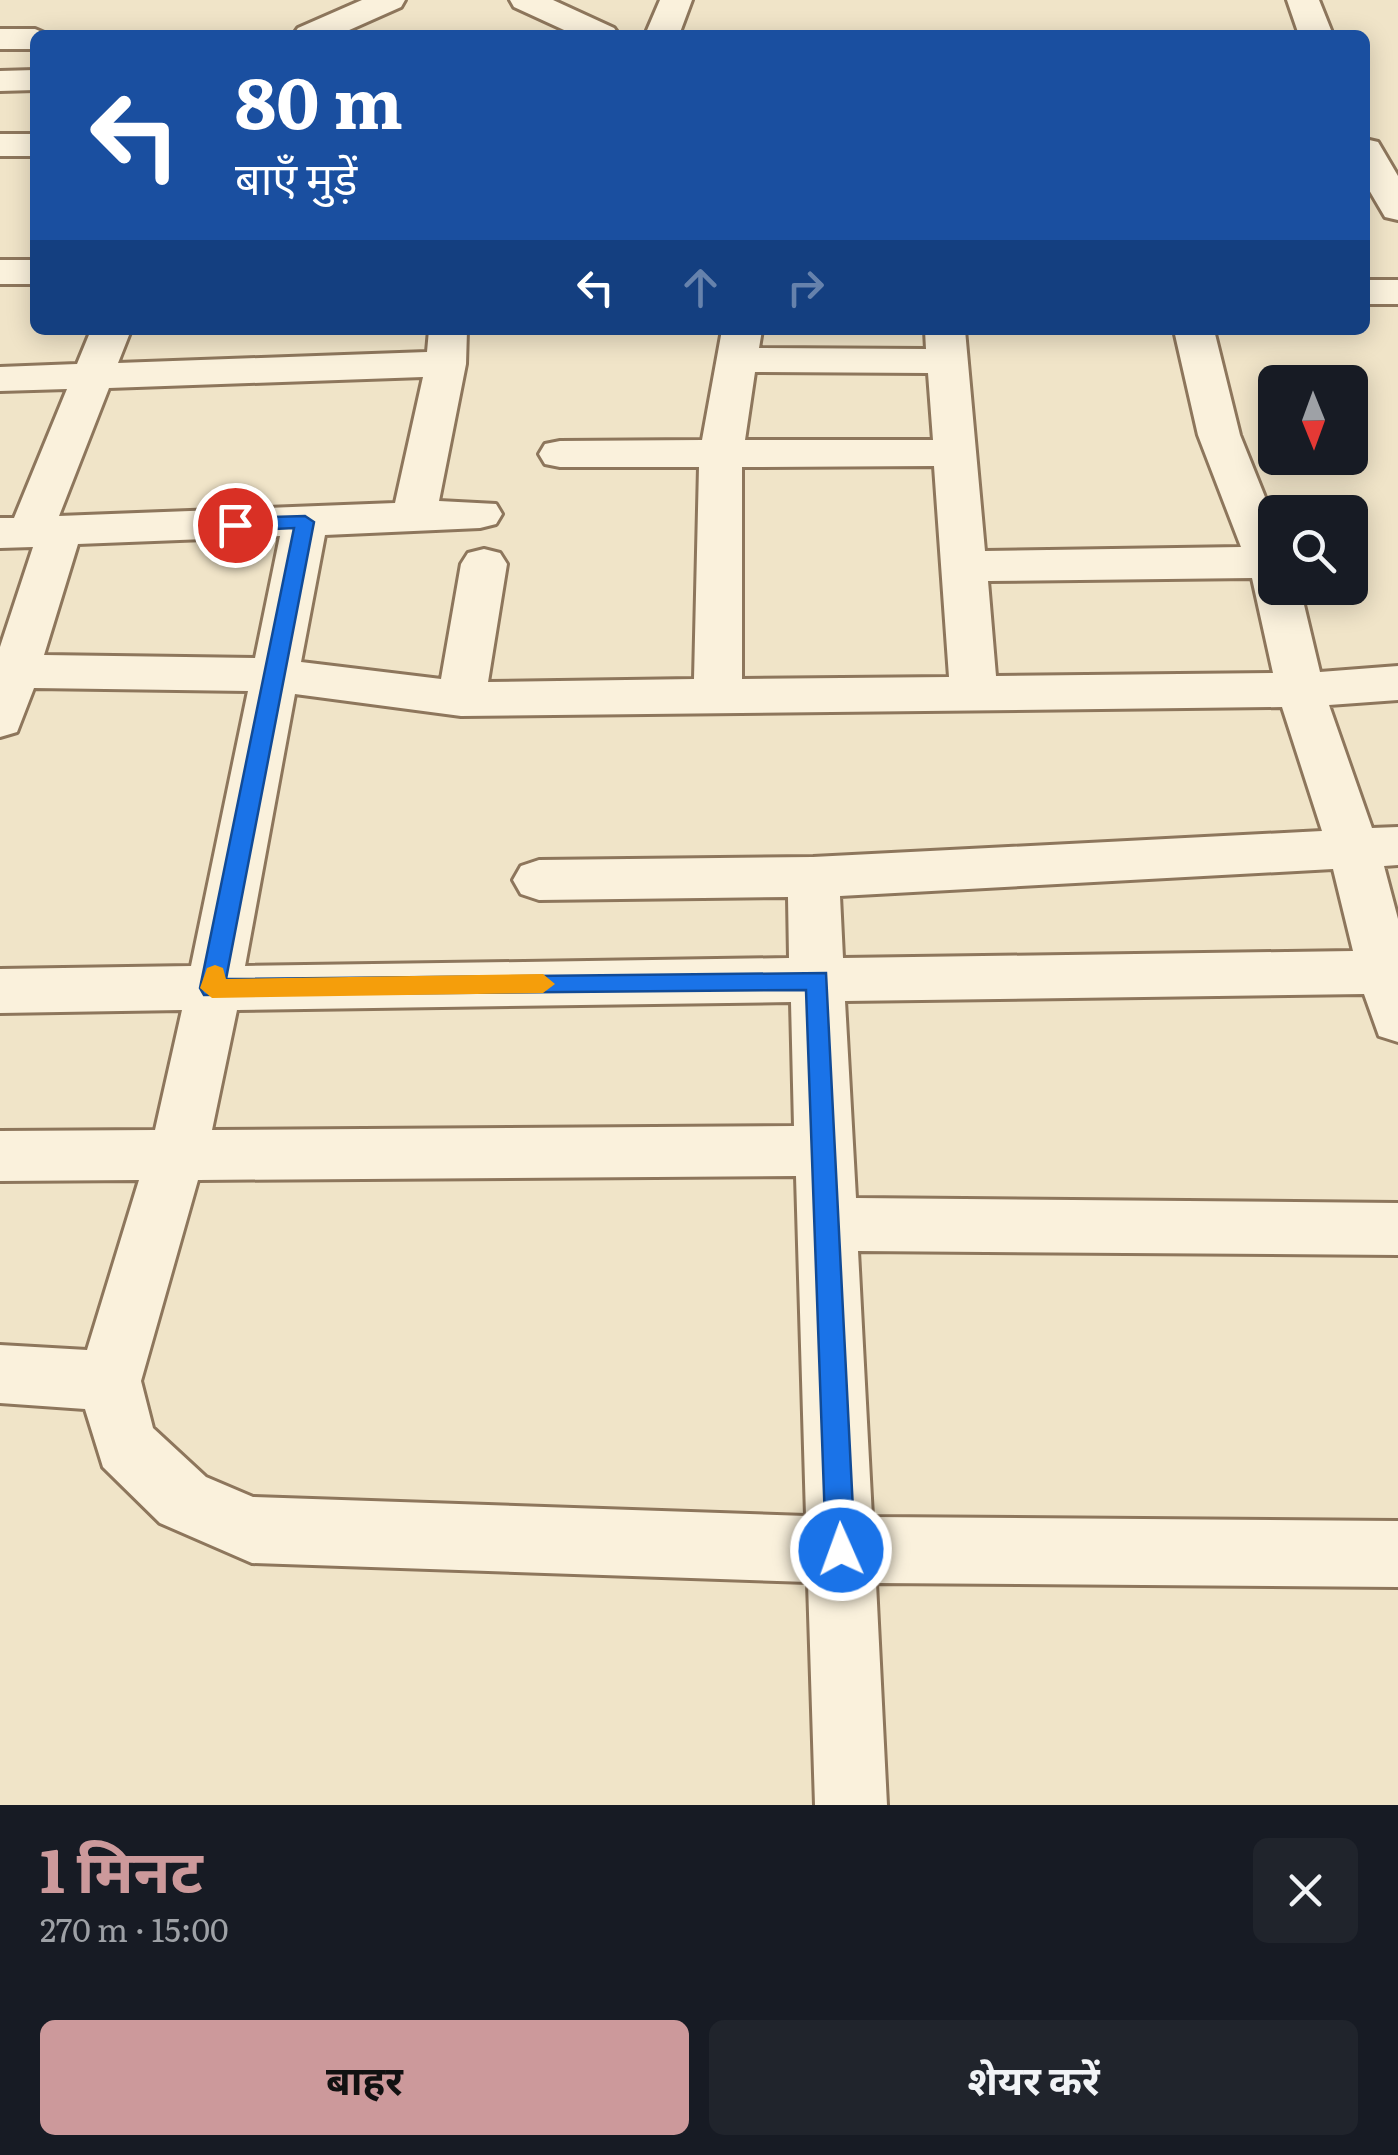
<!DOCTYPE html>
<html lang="hi">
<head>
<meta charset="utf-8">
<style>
  :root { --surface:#171b24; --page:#20242c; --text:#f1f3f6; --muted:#9ea1a6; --accent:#cc999b }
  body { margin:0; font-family:Literata,"Noto Sans Devanagari",serif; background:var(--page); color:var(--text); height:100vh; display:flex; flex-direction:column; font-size:38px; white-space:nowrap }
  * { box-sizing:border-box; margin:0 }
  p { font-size:32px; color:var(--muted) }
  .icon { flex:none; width:55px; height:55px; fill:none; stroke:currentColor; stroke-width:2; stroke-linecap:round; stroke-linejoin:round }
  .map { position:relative; height:1805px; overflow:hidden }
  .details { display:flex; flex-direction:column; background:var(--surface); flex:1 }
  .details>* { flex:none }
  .top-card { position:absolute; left:30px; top:30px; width:1340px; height:305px; border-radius:15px; box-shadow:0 5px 25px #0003; background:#1a4fa0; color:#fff; overflow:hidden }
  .needle { width:65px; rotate:179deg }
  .fabs { position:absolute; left:1258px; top:365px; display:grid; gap:20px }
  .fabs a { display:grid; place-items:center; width:110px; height:110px; border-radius:15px; background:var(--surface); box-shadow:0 5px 25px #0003; font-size:50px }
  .pin { position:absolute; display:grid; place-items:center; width:85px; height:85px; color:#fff; margin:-42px; border:5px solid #fff; border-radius:50%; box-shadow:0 2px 10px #0007 }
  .me { position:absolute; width:110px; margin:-55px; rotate:358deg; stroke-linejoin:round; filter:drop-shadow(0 0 8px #0008) }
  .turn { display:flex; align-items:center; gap:35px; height:210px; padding:0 40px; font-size:45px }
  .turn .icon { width:130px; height:130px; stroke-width:2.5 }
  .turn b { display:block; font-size:70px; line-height:85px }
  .lanes { display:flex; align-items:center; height:95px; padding:0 40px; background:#0003; justify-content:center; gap:50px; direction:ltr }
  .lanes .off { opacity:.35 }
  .round { display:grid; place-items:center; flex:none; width:105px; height:105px; border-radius:15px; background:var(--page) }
  .summary { display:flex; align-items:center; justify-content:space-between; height:170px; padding:0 40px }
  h1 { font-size:60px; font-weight:700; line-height:75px; color:var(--accent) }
  .primary-button { display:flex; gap:20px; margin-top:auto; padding:20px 40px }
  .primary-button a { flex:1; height:115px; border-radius:15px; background:var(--accent); color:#111; font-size:40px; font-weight:700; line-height:115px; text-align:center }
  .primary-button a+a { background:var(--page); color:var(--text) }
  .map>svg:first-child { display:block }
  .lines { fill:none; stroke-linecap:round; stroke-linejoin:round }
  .street-casing { stroke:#8d765c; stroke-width:6 }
  .street { fill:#faf1dc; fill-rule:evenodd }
  .route { fill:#1a73e8; stroke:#114b97; stroke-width:2.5 }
  .slow { fill:#f59e0b }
</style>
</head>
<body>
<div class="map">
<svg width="1398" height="1805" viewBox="0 0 1398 1805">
  <rect width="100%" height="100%" fill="#f0e4c8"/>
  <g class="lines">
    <g class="street-casing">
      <path id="street" d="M 362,0 L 405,0 L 401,7 L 338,35 L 293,35 L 298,28 Z
        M 510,0 L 553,0 L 614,28 L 619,35 L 575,35 L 514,7 Z
        M 660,0 L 692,0 L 679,35 L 645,35 Z
        M 1287,0 L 1319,0 L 1333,35 L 1299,35 Z
        M 0,29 L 35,29 L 49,35 L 35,35 L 35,49 L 0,49 Z
        M 35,70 L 35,90 L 0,91 L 0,71 Z
        M 0,134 L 35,134 L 35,156 L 0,156 Z
        M 1365,139 L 1378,142 L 1398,176 L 1398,220 L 1385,217 L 1365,183 Z
        M 0,260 L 35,260 L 35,284 L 0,284 Z
        M 1365,280 L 1398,280 L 1398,304 L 1365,304 Z
        M 91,330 L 131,330 L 118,363 L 427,352 L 429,330 L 467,330 L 466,364 L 439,501 L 496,504 L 502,514 L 496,524 L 480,528 L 325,535 L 301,662 L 441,679 L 461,564 L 468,553 L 484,549 L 500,553 L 507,564 L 488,682 L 694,679 L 699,467 L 560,467 L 545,464 L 539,454 L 545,444 L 560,441 L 702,440 L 722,330 L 762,330 L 759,348 L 926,349 L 925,330 L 965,330 L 985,551 L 1241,547 L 1198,435 L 1174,330 L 1214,330 L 1240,435 L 1275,522 L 1275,588 L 1300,588 L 1320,672 L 1398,666 L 1398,700 L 1329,705 L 1372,828 L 1398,827 L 1398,865 L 1384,866 L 1398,919 L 1398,1042 L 1379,1036 L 1364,994 L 845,1001 L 856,1198 L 1398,1203 L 1398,1255 L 858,1251 L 872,1517 L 1398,1521 L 1398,1587 L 876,1583 L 887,1805 L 815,1805 L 808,1582 L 252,1563 L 160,1523 L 103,1467 L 85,1409 L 0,1403 L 0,1345 L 87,1350 L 139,1180 L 0,1181 L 0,1131 L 155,1130 L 182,1010 L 0,1013 L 0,969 L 191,966 L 248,691 L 34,688 L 17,732 L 0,737 L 0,647 L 33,547 L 0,548 L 0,518 L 14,518 L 67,389 L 0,391 L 0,367 L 77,364 ZM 755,372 L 928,373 L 933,440 L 745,440 ZM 423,377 L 395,503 L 59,516 L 109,388 ZM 934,466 L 949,677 L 742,679 L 742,467 ZM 280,536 L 255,658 L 44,655 L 78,544 ZM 1252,578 L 1273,673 L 996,676 L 988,581 ZM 295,694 L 461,716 L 1282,707 L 1322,831 L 813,857 L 539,860 L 521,866 L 513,880 L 521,894 L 539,900 L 788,897 L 789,958 L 245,966 ZM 1333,869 L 1353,951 L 843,958 L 840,896 ZM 791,1002 L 794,1126 L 212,1130 L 237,1010 ZM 796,1176 L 806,1516 L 253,1497 L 206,1477 L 153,1428 L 141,1381 L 198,1180 Z"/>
    </g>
    <use href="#street" class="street"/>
  </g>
  <path class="route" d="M 305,516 L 314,522 L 226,979 L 826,973 L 855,1550 L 851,1561 L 841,1565 L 831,1561 L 826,1550 L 806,990 L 204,995 L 200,988 L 294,528 L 235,531 L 225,525 L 235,518 Z"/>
  <path class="slow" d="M 215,965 L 223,968 L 226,979 L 543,974 L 555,984 L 543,993 L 212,998 L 200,988 L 207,968 Z"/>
</svg>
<div class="fabs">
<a><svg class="needle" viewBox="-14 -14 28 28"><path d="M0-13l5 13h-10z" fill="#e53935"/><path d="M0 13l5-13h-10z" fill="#9ea1a6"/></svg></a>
<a><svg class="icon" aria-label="search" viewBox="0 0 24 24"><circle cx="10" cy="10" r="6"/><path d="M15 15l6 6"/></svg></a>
</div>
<div class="pin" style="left:235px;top:525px;background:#d93025"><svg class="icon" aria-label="arrive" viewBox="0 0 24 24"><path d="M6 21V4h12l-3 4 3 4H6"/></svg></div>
<svg class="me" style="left:841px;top:1550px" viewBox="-20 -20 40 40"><circle r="17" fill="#1a73e8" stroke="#fff" stroke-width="3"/><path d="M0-11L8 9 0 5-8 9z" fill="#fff"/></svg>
<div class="top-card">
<div class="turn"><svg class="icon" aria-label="left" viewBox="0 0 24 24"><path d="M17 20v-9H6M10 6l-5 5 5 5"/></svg><div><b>80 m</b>बाएँ मुड़ें</div></div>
<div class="lanes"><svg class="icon" aria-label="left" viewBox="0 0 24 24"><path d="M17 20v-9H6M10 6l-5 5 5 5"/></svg><svg class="icon off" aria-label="ahead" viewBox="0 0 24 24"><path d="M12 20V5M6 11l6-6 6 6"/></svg><svg class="icon off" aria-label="right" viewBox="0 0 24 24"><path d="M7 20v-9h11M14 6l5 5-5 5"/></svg></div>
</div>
</div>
<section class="details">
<div class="summary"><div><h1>1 मिनट</h1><p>270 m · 15:00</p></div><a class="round"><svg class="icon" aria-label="close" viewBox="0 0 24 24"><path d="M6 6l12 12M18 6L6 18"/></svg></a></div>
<div class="primary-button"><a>बाहर</a><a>शेयर करें</a></div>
</section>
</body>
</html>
